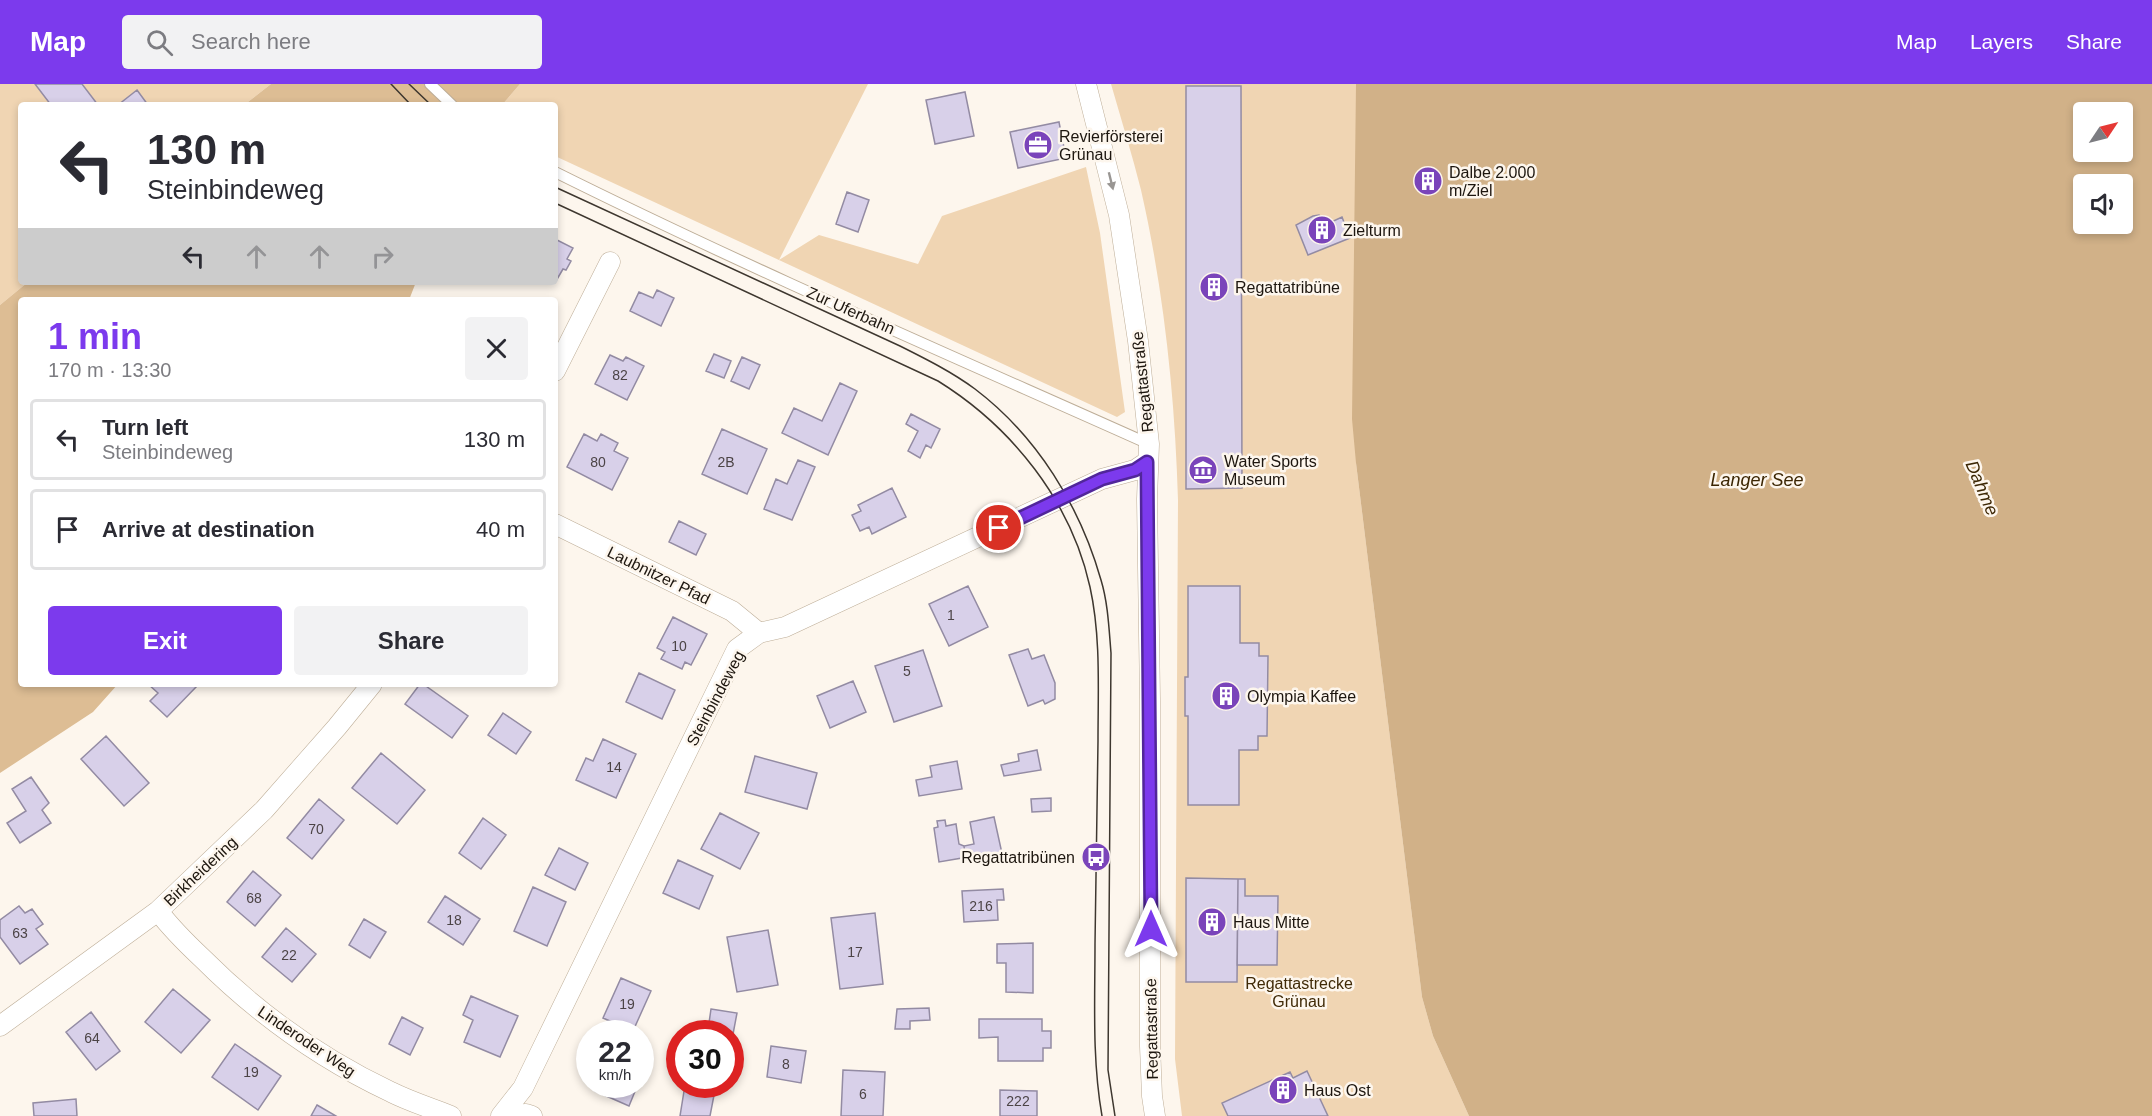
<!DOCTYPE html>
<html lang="en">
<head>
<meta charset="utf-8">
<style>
  :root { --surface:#fff; --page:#f2f2f3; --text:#2b2b33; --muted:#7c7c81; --line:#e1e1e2; --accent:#7c3aed }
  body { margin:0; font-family:Arial,sans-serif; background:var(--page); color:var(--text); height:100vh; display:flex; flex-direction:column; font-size:22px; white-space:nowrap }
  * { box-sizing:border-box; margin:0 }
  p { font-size:20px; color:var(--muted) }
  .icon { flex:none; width:33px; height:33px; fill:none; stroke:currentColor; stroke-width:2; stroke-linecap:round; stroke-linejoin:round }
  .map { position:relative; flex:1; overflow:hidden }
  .panel { position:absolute; left:18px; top:213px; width:540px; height:390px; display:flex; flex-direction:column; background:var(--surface); border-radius:6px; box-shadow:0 3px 9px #0003 }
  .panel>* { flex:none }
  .hud { position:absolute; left:18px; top:18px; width:540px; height:183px; border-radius:6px; box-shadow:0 3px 9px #0003; background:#fff; color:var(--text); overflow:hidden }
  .needle { width:39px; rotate:55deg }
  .controls { position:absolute; left:2073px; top:18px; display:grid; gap:12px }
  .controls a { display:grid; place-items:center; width:60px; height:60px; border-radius:6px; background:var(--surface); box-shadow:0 3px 9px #0003; font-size:30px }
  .speed { position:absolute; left:576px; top:936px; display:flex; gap:12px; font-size:30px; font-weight:700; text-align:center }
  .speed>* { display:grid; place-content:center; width:78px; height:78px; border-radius:50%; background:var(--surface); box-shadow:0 3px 9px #0003; line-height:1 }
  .speed small { font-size:15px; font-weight:400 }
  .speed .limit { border:9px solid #d22; background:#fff; color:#111 }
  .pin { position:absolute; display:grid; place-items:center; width:51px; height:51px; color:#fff; margin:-26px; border:3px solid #fff; border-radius:50%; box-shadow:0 2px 6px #0007 }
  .me { position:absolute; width:66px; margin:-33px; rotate:0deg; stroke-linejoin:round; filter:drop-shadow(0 0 4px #0008) }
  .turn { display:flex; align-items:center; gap:21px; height:126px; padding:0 30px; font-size:27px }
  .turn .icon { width:78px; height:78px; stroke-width:2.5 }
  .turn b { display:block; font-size:42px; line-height:51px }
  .lanes { display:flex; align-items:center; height:57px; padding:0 30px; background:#0003; justify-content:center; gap:30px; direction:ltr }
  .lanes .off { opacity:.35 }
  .round { display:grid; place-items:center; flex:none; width:63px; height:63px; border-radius:6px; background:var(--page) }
  .headline { display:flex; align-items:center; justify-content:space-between; height:102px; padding:0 30px }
  h1 { font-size:36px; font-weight:700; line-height:45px; color:var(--accent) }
  .action { display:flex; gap:12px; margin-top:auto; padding:12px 30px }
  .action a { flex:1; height:69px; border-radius:6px; background:var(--accent); color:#fff; font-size:24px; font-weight:700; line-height:69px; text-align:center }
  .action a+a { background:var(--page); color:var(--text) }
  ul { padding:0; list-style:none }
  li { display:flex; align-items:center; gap:18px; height:81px; margin:0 12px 9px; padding:0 18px; border:3px solid var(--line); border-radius:6px }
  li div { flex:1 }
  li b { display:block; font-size:22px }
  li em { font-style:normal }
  header { display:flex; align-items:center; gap:36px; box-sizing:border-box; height:84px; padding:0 30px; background:var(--accent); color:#fff }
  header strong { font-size:28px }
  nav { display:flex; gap:33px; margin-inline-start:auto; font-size:21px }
  .search { width:420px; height:54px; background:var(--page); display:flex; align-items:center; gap:15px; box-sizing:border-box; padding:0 21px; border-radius:6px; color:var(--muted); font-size:22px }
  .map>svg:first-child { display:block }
  .green { fill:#f0d5b3 }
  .forest { fill:#ddbd94 }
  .water { fill:#d1b188; fill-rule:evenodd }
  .building { fill:#d8d0e9; stroke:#938ba3; stroke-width:1.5 }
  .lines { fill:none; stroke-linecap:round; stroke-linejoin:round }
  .lane-casing { stroke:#bdad97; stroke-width:12 }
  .street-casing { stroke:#bdad97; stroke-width:21 }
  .lane { stroke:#fff; stroke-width:10 }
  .street { stroke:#fff; stroke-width:20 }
  .tram { stroke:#3e372f; stroke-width:1.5 }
  .oneway { fill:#999693 }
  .route-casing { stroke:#51269a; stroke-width:15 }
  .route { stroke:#7c3aed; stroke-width:10 }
  .labels { text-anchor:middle; stroke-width:5; stroke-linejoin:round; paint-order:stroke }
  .number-label { font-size:14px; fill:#4c4446 }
  .poi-label { font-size:16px; fill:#1d160f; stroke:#fdf6ed; text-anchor:start }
  .street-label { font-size:16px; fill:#1d160f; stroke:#fdf6ed }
  .park-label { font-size:16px; fill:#402a07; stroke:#fdf6ed }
  .water-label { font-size:18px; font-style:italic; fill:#3c2603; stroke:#fdf6ed }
</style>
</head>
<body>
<header>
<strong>Map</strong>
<div class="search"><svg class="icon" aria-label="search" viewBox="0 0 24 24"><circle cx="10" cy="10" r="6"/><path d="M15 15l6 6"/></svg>Search here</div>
<nav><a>Map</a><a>Layers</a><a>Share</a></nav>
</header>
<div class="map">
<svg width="2152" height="1032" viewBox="0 0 2152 1032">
  <rect width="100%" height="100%" fill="#fdf6ed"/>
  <path class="green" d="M 0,0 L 271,0 L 244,21 L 21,21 L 21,198 L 28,198 L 0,221 Z
    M 520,0 L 868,0 L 779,176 L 819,151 L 918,180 L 942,132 L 1086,83 L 1100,149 L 1125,328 L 1117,333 L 555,72 L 555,21 L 502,21 Z
    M 1111,0 L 1356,0 L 1356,379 L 1422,913 L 1433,952 L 1469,1032 L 1182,1032 L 1175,975 L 1178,416 C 1175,313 1164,207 1141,106 C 1132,70 1121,35 1111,0 Z"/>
  <path class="forest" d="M 271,0 L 520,0 L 502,21 L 244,21 Z
    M 28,198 L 416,198 L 409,216 L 21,216 L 21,600 L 118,600 L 93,628 L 0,689 L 0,221 Z"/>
  <path class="water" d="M 1356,0 L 2152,0 L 2152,1032 L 1469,1032 L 1433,952 L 1422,913 L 1356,379 L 1352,335 ZM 2084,28 L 2122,28 L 2122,68 L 2084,68 ZM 2084,100 L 2122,100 L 2122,140 L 2084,140 Z"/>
  <path class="building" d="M 35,0 L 82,0 L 98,21 L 51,21 Z
    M 1186,2 L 1241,2 L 1242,404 L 1186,405 Z
    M 137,6 L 148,21 L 118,21 Z
    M 965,8 L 974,52 L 935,60 L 926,16 Z
    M 1059,38 L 1066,74 L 1018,84 L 1010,48 Z
    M 1432,86 L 1439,100 L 1423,107 L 1416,93 Z
    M 847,108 L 869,116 L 858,148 L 836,140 Z
    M 1319,131 L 1325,141 L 1342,133 L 1350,154 L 1308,171 L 1296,141 L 1313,132 Z
    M 555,155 L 573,164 L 567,175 L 571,177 L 566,186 L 563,185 L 556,197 Z
    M 657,206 L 674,214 L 661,242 L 630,227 L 639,208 L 653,214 Z
    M 714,270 L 731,277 L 724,294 L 706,287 Z
    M 610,271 L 623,277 L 626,273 L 644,282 L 627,316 L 595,300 Z
    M 742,273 L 760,281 L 749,305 L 731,297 Z
    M 840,299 L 857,307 L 828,371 L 782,349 L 794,324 L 822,337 Z
    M 911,330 L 940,345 L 931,364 L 926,361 L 920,374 L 908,367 L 918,347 L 906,340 Z
    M 722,345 L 767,365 L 747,410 L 702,390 Z
    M 584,350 L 597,357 L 601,350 L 618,359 L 614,367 L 628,374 L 612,406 L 567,383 Z
    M 798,376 L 815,383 L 792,436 L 764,425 L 776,395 L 787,400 Z
    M 892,404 L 906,433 L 872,450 L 869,443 L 860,447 L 852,431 L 861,427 L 858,421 Z
    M 679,437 L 706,450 L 696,471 L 669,458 Z
    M 968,502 L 988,543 L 949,562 L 929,520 Z
    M 1188,502 L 1240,502 L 1240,559 L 1259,559 L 1259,572 L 1268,572 L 1267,652 L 1258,652 L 1258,666 L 1239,666 L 1239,721 L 1188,721 L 1188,632 L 1185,632 L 1185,593 L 1188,593 Z
    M 673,533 L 707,550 L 691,581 L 685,578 L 682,585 L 661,575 L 665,568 L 657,564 Z
    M 1028,565 L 1032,575 L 1044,571 L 1055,599 L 1055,615 L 1045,620 L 1043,616 L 1028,622 L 1009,571 Z
    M 923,566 L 942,622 L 894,638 L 875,582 Z
    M 639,589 L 675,606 L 662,635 L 626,618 Z
    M 853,597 L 866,628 L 830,644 L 817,612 Z
    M 148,600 L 195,600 L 197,602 L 167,633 L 150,617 L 158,609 Z
    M 420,600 L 423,600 L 468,632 L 452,654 L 405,620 Z
    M 503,629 L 531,648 L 516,670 L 488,651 Z
    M 106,652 L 149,699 L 124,722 L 81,675 Z
    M 603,655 L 636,670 L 616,714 L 576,696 L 586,674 L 593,677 Z
    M 1037,666 L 1041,686 L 1004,692 L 1001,681 L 1019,677 L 1018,670 Z
    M 381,669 L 425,706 L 397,740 L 352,704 Z
    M 755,672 L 817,689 L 807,725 L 745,708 Z
    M 957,677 L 962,705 L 919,712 L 916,696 L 932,693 L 930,682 Z
    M 31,693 L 49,719 L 42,726 L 51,739 L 20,759 L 7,739 L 26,727 L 12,705 Z
    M 1051,714 L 1051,727 L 1032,728 L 1031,715 Z
    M 319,715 L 344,736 L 312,775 L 287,754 Z
    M 720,729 L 759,749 L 740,785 L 701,765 Z
    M 994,733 L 1003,774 L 977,779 L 976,769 L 965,770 L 964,762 L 974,760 L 970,738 Z
    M 483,734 L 506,751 L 481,785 L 459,769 Z
    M 945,736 L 946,742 L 956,740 L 959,760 L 964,762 L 965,770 L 962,774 L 939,778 L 934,744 L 938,743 L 937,737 Z
    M 559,764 L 588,779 L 575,806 L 545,791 Z
    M 678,776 L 713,792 L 699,825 L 663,809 Z
    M 253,787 L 281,811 L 255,842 L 227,818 Z
    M 1186,794 L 1238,795 L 1237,898 L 1186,898 Z
    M 1238,795 L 1245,795 L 1245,812 L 1278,812 L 1277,881 L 1237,881 Z
    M 533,803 L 566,818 L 547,862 L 514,847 Z
    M 1003,805 L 1004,816 L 997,816 L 998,836 L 964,838 L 962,807 Z
    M 445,812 L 480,835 L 463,861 L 428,838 Z
    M 19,822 L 25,829 L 32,825 L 43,840 L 36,845 L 48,860 L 20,880 L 0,853 L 0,836 Z
    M 875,829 L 883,900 L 840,905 L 831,834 Z
    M 364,835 L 386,848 L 370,874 L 349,861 Z
    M 286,844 L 316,870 L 292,898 L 262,873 Z
    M 768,846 L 778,901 L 737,908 L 727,853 Z
    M 1033,859 L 1033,909 L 1006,908 L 1006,879 L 997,879 L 997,860 Z
    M 621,894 L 651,907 L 633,947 L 603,934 Z
    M 173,905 L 210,936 L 181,969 L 145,938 Z
    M 471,912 L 518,932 L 500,973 L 464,958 L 473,936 L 463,931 Z
    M 929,924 L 930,936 L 910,937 L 910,945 L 895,945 L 897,925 Z
    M 711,925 L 737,929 L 730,966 L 730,950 L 714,950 L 714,947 L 708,946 Z
    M 91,928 L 120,967 L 96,986 L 66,948 Z
    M 402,933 L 423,944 L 410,971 L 389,960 Z
    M 979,935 L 1042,935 L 1042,947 L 1051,947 L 1051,964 L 1043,964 L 1043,977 L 998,977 L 998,953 L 979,954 Z
    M 235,960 L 281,992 L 258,1026 L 212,993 Z
    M 771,962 L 806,967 L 801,999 L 767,993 Z
    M 843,986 L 885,988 L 883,1032 L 841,1032 Z
    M 1307,987 L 1328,1032 L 1228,1032 L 1222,1019 L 1290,988 L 1293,994 Z
    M 598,1000 L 638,1000 L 629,1022 L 595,1007 Z
    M 685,1001 L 715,1006 L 710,1032 L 680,1032 Z
    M 1000,1006 L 1037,1007 L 1037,1032 L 1000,1032 Z
    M 76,1015 L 77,1032 L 34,1032 L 33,1019 Z
    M 317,1021 L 336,1032 L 311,1032 Z"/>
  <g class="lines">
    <g class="lane-casing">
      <path id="lane" d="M 430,0 L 452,21
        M 555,88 C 750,185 950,271 1149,360"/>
    </g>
    <g class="street-casing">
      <path id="street" d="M 1086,0 L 1119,131 L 1138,257 L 1149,360 L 1147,415 L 1150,616 L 1150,962 L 1152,1012 L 1155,1032
        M 555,287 L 610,178
        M 555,440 L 732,527 L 759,549
        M 158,827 C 171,844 186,859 202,874 C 257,929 321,975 391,1008 C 411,1018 431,1024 451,1032
        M 0,942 L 158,827 L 264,726 L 337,643 L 372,600
        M 501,1032 L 523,1004 L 737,565 L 759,549 L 785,543 L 1102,395 L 1135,386 L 1147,378
        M 510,1032 L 526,1030 L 532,1032"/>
    </g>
    <use href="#lane" class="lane"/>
    <use href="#street" class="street"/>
    <path class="tram" d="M 391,0 L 411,21
      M 409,0 L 431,21
      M 555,103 L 900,262 C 926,275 952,288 975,305 C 1037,352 1080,422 1101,496 C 1108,519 1109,545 1111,569 L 1108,986 L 1115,1032
      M 555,119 L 938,297 C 1012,343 1071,417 1090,503 C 1101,553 1098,606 1098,657 C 1097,724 1096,792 1095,860 C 1095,918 1092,975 1102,1032"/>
  </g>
  <defs><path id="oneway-solid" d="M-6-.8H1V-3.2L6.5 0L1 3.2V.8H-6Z" transform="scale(1.5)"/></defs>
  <use class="oneway" href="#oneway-solid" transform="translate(1111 97) rotate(76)"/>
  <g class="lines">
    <g class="route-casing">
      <path id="route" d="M 999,444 L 1102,395 L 1135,386 L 1147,378 L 1151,845"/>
    </g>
    <use href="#route" class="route"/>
  </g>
  <defs>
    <g id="office-disc" transform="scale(1.5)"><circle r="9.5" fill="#7a44ba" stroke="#fdf6ed"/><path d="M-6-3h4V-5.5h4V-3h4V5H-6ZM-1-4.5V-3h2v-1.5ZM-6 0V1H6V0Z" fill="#fff"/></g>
    <g id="building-disc" transform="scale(1.5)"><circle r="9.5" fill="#7a44ba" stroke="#fdf6ed"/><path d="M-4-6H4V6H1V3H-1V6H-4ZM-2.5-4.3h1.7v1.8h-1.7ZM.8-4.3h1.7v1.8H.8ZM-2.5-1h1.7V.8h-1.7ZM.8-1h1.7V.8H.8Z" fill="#fff"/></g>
    <g id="museum-disc" transform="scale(1.5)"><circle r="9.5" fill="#7a44ba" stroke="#fdf6ed"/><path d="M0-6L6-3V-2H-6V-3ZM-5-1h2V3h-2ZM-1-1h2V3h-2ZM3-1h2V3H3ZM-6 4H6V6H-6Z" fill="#fff"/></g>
    <g id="bus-disc" transform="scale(1.5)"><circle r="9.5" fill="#7a44ba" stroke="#fdf6ed"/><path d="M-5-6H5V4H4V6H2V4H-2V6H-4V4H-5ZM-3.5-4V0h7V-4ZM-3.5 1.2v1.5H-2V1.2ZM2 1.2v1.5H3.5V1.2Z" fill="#fff"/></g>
  </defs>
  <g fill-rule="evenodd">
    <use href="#office-disc" x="1038" y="61"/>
    <use href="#building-disc" x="1428" y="97"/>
    <use href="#building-disc" x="1322" y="146"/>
    <use href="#building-disc" x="1214" y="203"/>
    <use href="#museum-disc" x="1203" y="386"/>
    <use href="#building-disc" x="1226" y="612"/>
    <use href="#bus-disc" x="1096" y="773"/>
    <use href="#building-disc" x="1212" y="838"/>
    <use href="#building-disc" x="1283" y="1006"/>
  </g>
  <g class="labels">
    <g class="number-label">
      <text x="620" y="296">82</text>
      <text x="598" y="383">80</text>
      <text x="726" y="383">2B</text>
      <text x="951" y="536">1</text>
      <text x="679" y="567">10</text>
      <text x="907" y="592">5</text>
      <text x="614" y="688">14</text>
      <text x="316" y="750">70</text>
      <text x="254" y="819">68</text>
      <text x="981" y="827">216</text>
      <text x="454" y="841">18</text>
      <text x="20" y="854">63</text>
      <text x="855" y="873">17</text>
      <text x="289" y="876">22</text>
      <text x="627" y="925">19</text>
      <text x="92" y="959">64</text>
      <text x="786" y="985">8</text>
      <text x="251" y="993">19</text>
      <text x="863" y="1015">6</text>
      <text x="1018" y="1022">222</text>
    </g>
    <g class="poi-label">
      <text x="1059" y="58">Revierförsterei<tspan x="1059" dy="18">Grünau</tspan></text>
      <text x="1449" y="94">Dalbe 2.000<tspan x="1449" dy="18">m/Ziel</tspan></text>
      <text x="1343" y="152">Zielturm</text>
      <text x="1235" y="209">Regattatribüne</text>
      <text x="1224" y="383">Water Sports<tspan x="1224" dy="18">Museum</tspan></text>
      <text x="1247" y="618">Olympia Kaffee</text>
      <text x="1075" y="779" text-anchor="end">Regattatribünen</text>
      <text x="1233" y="844">Haus Mitte</text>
      <text x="1304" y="1012">Haus Ost</text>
    </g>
    <g class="street-label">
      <text transform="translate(851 226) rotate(24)" y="6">Zur Uferbahn</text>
      <text transform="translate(1142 298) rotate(-96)" y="6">Regattastraße</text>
      <text transform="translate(659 491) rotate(26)" y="6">Laubnitzer Pfad</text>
      <text transform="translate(715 614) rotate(-62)" y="6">Steinbindeweg</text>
      <text transform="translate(200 787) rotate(-43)" y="6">Birkheidering</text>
      <text transform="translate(1151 945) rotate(-91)" y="6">Regattastraße</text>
      <text transform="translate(307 957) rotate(34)" y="6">Linderoder Weg</text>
    </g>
    <g class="park-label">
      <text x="1299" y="905">Regattastrecke<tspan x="1299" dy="18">Grünau</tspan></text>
    </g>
    <g class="water-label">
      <text x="1757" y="402">Langer See</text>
      <text transform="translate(1982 404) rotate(67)" y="6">Dahme</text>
    </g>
  </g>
</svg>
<div class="controls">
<a><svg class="needle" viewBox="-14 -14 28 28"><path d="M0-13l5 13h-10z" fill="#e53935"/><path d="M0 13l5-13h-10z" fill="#7c7c81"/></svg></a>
<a><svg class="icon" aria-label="sound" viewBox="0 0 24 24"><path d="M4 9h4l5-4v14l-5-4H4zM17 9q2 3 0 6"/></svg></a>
</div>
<div class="speed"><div>22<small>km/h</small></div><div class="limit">30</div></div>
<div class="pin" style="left:999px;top:444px;background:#d93025"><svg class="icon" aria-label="arrive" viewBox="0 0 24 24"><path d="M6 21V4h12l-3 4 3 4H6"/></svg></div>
<svg class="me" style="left:1151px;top:845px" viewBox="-20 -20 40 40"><path d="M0-17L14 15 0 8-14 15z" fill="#7c3aed" stroke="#fff" stroke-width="4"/></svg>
<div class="hud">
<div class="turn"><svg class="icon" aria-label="left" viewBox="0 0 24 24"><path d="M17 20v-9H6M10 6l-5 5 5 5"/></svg><div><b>130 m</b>Steinbindeweg</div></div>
<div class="lanes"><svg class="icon" aria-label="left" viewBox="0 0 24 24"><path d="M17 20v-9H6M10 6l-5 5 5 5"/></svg><svg class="icon off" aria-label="ahead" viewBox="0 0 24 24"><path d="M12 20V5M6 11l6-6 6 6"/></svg><svg class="icon off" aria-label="ahead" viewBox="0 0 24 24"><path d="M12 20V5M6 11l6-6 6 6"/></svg><svg class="icon off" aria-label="right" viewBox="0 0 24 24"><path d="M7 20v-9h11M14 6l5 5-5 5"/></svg></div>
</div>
<section class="panel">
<div class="headline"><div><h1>1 min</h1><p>170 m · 13:30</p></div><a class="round"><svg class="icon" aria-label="close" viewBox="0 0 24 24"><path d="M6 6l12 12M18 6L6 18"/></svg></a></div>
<ul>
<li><svg class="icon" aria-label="left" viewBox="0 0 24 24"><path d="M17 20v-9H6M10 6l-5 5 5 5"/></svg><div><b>Turn left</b><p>Steinbindeweg</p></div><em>130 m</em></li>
<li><svg class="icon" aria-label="arrive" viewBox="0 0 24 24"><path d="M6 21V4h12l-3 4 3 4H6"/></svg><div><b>Arrive at destination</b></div><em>40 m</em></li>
</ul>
<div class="action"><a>Exit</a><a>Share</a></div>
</section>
</div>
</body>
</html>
